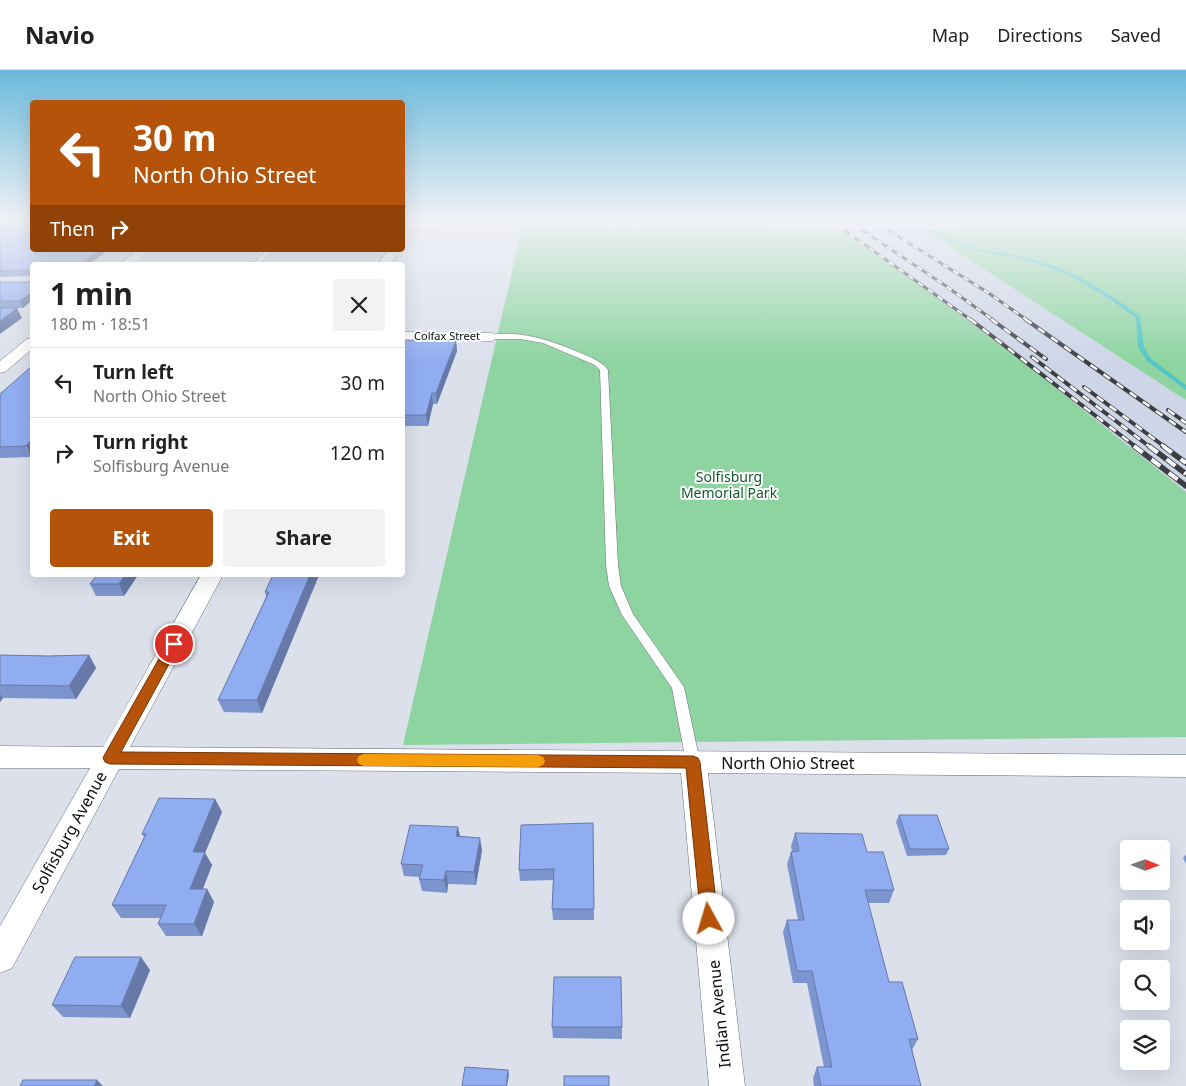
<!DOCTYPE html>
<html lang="en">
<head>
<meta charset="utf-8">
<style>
  :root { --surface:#fff; --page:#f2f2f2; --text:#222; --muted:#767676; --line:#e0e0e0; --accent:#b45309 }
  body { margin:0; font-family:"Noto Sans",sans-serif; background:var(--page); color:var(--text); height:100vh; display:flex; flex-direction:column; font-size:19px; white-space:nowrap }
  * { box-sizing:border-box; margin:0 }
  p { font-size:16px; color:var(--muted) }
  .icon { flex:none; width:28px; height:28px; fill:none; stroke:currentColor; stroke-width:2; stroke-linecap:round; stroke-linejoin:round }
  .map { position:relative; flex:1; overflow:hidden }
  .drawer { position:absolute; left:30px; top:192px; width:375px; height:315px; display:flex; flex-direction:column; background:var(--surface); border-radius:5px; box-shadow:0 5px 20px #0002 }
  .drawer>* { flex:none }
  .banner { position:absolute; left:30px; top:30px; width:375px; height:152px; border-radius:5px; box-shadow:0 5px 20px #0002; background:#b45309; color:#fff; overflow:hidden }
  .needle { width:32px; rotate:91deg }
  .fabs { position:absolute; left:1120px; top:770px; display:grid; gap:10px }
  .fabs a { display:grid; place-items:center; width:50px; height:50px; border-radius:5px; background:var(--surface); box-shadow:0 5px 20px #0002; font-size:25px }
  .pin { position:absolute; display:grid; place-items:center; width:42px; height:42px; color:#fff; margin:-21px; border:2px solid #fff; border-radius:50%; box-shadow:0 1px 5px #0007 }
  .me { position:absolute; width:55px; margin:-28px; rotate:354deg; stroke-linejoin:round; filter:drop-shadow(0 0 4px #0008) }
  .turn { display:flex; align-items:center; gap:18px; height:105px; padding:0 20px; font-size:22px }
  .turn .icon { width:65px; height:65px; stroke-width:2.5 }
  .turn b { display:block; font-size:35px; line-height:42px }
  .then { display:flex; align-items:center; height:48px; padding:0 20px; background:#0003; gap:10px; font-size:19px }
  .round { display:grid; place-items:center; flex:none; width:52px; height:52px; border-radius:5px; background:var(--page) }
  .summary { display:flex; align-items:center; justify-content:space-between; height:85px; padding:0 20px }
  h1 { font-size:30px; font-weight:700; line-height:38px }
  .button { display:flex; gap:10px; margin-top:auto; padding:10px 20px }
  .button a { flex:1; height:58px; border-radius:5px; background:var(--accent); color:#fff; font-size:20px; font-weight:700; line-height:58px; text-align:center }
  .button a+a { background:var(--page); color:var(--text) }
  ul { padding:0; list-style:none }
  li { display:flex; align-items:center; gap:15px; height:70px; padding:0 20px; border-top:1px solid var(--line) }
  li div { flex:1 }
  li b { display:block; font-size:19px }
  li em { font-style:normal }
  header { display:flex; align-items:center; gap:30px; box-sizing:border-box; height:70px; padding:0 25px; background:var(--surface); border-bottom:1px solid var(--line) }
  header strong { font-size:24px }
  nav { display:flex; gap:28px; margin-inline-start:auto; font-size:18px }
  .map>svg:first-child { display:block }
  .built { fill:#cdd5e7 }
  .green { fill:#8dd4a0 }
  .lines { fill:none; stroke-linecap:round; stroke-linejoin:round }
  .stream { fill:#4fc4c7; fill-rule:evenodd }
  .lane-casing { stroke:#6a6e78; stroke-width:1 }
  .street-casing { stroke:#6a6e78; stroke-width:1 }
  .lane { fill:#fff; fill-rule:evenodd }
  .street { fill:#fff; fill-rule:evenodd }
  .rail-far2-casing { stroke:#3c3e44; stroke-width:3 }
  .rail-far1-casing { stroke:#3c3e44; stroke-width:4 }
  .rail-casing { stroke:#3c3e44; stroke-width:5.5 }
  .rail-far2 { stroke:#fff; stroke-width:2; stroke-dasharray:6; stroke-linecap:butt }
  .rail-far1 { stroke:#fff; stroke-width:2.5; stroke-dasharray:8; stroke-linecap:butt }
  .rail { stroke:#fff; stroke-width:4; stroke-dasharray:11; stroke-linecap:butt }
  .street-bridge-casing { stroke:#6a6e78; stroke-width:12; stroke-linecap:butt }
  .street-bridge { stroke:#fff; stroke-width:12 }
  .wall { fill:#7d95cf }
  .shaded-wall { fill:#6679a9 }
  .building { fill:#91adf1; stroke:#6679a9 }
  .route { fill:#b45309; stroke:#753606 }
  .slow { fill:#f59e0b }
  .labels { text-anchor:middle; stroke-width:4; stroke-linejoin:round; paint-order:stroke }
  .far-street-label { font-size:11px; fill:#0c0d11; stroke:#fff }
  .park-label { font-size:14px; fill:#12572e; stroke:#fff }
  .near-street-label { font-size:16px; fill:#0c0d11; stroke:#fff }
</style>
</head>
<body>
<header>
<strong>Navio</strong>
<nav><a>Map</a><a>Directions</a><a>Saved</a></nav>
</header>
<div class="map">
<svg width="1186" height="1016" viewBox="0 0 1186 1016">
  <rect width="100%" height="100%" fill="#dbe0eb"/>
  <path class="built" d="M 908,150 L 1186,330 L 1186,422 L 1017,287 L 904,203 L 837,158 Z"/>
  <path class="green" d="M 908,150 L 952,157 L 1186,156 L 1186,330 Z
    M 522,158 L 837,158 L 904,203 L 1017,287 L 1186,422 L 1186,667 L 403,675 Z"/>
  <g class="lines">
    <path class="stream" d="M 918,152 L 920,152 C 933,161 946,168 961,174 C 985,182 1011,183 1036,190 C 1074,201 1109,222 1140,247 L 1144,277 L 1151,289 L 1186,315 L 1186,320 L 1147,291 L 1138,277 L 1136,248 C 1105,224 1070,203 1033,192 C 1008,185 982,184 958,175 C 943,170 931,162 918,154 Z"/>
    <g class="lane-casing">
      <path id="lane" d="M 266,180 L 272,180 L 259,195 L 253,195 Z
        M 489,265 C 521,260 550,270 578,282 C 590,287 600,290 608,300 L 618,495 L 621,516 L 633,544 L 684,617 L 700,692 L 698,696 L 693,698 L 688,696 L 686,692 L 672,618 L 622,545 L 609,516 L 606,495 L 600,300 L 595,295 L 543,273 L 520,269 L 489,269 Z"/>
    </g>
    <g class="street-casing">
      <path id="street" d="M 959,150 L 1186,150 L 1186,154 L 961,156 L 956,153 Z
        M 777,151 L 778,153 L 777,155 L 773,156 L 402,158 L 402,152 Z
        M 137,180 L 150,180 L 132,195 L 119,195 Z
        M 387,180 L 399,180 L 390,195 L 378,195 Z
        M 402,262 L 492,263 L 499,267 L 492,271 L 402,270 Z
        M 32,268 L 32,279 L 5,302 L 0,303 L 0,291 L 27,269 Z
        M 201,505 L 223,505 L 130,677 L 1186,685 L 1186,707 L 708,703 L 745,1016 L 709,1016 L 681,703 L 119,699 L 12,898 L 0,903 L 0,856 L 90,698 L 0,698 L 0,676 L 103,677 Z"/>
    </g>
    <use href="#lane" class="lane"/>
    <use href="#street" class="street"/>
    <g class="rail-far2-casing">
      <path id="rail-far2" d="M 830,150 L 971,250
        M 847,150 L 946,216 L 993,250
        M 872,150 L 987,222 L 1027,250"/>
    </g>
    <g class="rail-far1-casing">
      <path id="rail-far1" d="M 970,249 L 1136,377
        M 991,249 L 1046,289
        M 1025,249 L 1186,362
        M 1032,287 L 1150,377
        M 1084,317 L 1165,377
        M 1168,340 L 1186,353"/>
    </g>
    <g class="rail-casing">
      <path id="rail" d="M 1134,376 L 1186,416
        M 1149,376 L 1186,404
        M 1163,376 L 1186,393"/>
    </g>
    <use href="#rail-far2" class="rail-far2"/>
    <use href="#rail-far1" class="rail-far1"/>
    <use href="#rail" class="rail"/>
    <g class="street-bridge-casing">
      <path id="street-bridge" d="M 773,153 L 961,153"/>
    </g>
    <use href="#street-bridge" class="street-bridge"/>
  </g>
  <path class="wall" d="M 0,150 L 32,195 L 32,230 L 23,238 L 0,238 L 0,212 L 29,212 L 31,210 L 31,206 L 0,207 Z
    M 402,270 L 456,271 L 457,281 L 437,334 L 433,334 L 428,356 L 402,356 Z
    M 0,324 L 31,387 L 0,388 Z
    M 138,505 L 124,526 L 96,526 L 90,514 Z
    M 273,505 L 319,505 L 262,643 L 224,642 L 218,630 L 266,527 L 265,522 Z
    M 0,585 L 48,586 L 89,585 L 96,598 L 76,629 L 3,628 L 0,632 Z
    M 215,729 L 222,742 L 205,783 L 212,795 L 202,819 L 207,819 L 214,832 L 202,866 L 166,866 L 158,854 L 161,848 L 121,848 L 112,835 L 144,767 L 142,764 Z
    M 899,745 L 949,779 L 946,785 L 907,786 L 896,752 Z
    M 593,753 L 594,850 L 553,850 L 552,839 L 553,810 L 520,811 L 519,800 Z
    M 795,763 L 867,782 L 894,820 L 889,833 L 868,833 L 889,912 L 918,969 L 912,980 L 921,1016 L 814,1016 L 813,1008 L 817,997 L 824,997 L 807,913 L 793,913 L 783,862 L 787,850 L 798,850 L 787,794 L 791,782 L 792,782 L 791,776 Z
    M 460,767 L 482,780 L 476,815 L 448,814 L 447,823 L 422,821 L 419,809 L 420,807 L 404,806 L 401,794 Z
    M 1186,784 L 1186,794 L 1183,788 Z
    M 150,900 L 130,948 L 63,947 L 52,935 Z
    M 552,957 L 622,957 L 622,969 L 553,968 Z"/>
  <path class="shaded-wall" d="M 99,180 L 109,180 L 88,195 L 78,195 Z
    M 32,222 L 32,230 L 23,238 L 20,231 Z
    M 17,238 L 22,248 L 0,264 L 0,251 Z
    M 456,271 L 457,281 L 437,334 L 436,323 Z
    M 432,323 L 433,334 L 428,356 L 426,345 Z
    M 32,369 L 32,386 L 31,387 L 26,376 Z
    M 125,505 L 138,505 L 124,526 L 119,514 Z
    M 310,505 L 319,505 L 262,643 L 257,630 Z
    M 89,585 L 96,598 L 76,629 L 69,616 Z
    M 0,624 L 3,628 L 0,632 Z
    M 215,729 L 222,742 L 205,783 L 212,795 L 198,832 L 190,819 L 193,782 Z
    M 458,757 L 461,770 L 456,766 Z
    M 480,768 L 482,780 L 476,815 L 474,802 Z
    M 446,801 L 448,814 L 447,823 L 444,810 Z
    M 207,819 L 214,832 L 202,866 L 194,854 Z
    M 141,887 L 150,900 L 130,948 L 121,936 Z
    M 508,1000 L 509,1005 L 507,1016 L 506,1016 Z
    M 97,1010 L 103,1016 L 94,1016 Z"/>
  <path class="building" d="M 0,150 L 32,150 L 32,180 L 99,180 L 78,195 L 32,195 L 32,222 L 20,231 L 0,231 L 0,212 L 29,212 L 31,210 L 29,200 L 0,201 Z
    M 0,238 L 17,238 L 0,251 Z
    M 402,270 L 456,271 L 436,323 L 432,323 L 426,345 L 402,345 Z
    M 32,296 L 32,369 L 26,376 L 0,377 L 0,324 Z
    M 97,505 L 125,505 L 119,514 L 90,514 Z
    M 273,505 L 310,505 L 257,630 L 218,630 L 269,522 L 265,522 Z
    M 0,585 L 48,586 L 89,585 L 69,616 L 0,615 Z
    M 159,728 L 215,729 L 193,782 L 205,782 L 190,819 L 207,819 L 194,854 L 158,854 L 166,835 L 112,835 L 146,764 L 142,764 Z
    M 899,745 L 937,745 L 949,779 L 910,779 Z
    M 593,753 L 594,839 L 552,839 L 554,799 L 519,800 L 521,755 Z
    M 410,755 L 458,757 L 456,766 L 480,768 L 474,802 L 446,801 L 444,810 L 419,809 L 423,795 L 401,794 Z
    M 795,763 L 862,764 L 867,782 L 883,782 L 894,820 L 865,820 L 889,912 L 902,912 L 918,969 L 909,969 L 921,1016 L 821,1016 L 817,997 L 832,997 L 812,901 L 797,901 L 787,850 L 804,850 L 791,782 L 799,781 Z
    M 75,887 L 141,887 L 121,936 L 52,935 Z
    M 554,907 L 621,907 L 622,957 L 552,957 Z
    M 465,997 L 508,1000 L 506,1016 L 462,1016 Z
    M 564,1006 L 609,1006 L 609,1016 L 564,1016 Z
    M 23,1010 L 97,1010 L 94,1016 L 20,1016 Z"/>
  <linearGradient id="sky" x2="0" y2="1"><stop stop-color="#6bbadb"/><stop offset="0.51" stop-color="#eff1f6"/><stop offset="1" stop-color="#eff1f6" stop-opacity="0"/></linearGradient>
  <rect width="1186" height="293" fill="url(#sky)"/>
  <path class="route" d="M 174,570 L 180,574 L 121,682 L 693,686 L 698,688 L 700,692 L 718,849 L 715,855 L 709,857 L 703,855 L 701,849 L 686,698 L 110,694 L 105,692 L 103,688 L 105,684 L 169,571 Z"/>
  <path class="slow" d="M 364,684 L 538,685 L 543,687 L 545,691 L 543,695 L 538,697 L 364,696 L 359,694 L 357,690 L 359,686 Z"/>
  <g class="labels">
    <g class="far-street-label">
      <text x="447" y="270">Colfax Street</text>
    </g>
    <g class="park-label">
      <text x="729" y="412">Solfisburg<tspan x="729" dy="16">Memorial Park</tspan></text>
    </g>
    <g class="near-street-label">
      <text x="788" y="699">North Ohio Street</text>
      <text transform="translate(69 762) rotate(-61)" y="6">Solfisburg Avenue</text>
      <text transform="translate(719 944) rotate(-96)" y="6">Indian Avenue</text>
    </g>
  </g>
</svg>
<div class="fabs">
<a><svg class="needle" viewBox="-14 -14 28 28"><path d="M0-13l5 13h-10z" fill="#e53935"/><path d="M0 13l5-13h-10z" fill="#767676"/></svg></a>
<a><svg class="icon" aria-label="sound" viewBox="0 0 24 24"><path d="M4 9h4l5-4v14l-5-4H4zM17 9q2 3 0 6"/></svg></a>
<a><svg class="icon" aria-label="search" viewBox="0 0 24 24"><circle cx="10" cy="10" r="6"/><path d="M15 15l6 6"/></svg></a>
<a><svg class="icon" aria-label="layers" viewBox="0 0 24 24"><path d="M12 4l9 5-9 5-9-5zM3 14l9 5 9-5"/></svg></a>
</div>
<div class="pin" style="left:174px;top:574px;background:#d93025"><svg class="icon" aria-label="arrive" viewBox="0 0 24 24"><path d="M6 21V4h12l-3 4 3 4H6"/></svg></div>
<svg class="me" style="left:709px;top:849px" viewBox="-20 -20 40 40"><circle r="19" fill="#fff"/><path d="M0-13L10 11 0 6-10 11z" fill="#b45309"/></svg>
<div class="banner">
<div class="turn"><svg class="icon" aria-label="left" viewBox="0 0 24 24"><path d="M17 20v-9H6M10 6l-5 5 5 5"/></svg><div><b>30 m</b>North Ohio Street</div></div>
<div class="then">Then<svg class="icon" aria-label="right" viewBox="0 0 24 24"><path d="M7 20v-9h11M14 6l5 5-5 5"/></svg></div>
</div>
<section class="drawer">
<div class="summary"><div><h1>1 min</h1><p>180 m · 18:51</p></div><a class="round"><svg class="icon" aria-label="close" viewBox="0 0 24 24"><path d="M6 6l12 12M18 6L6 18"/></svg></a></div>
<ul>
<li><svg class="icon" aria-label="left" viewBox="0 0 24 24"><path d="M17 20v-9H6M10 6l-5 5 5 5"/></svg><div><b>Turn left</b><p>North Ohio Street</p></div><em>30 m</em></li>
<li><svg class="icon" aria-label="right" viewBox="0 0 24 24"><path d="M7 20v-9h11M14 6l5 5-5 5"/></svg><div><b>Turn right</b><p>Solfisburg Avenue</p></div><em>120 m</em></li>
</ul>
<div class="button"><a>Exit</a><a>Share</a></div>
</section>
</div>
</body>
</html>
